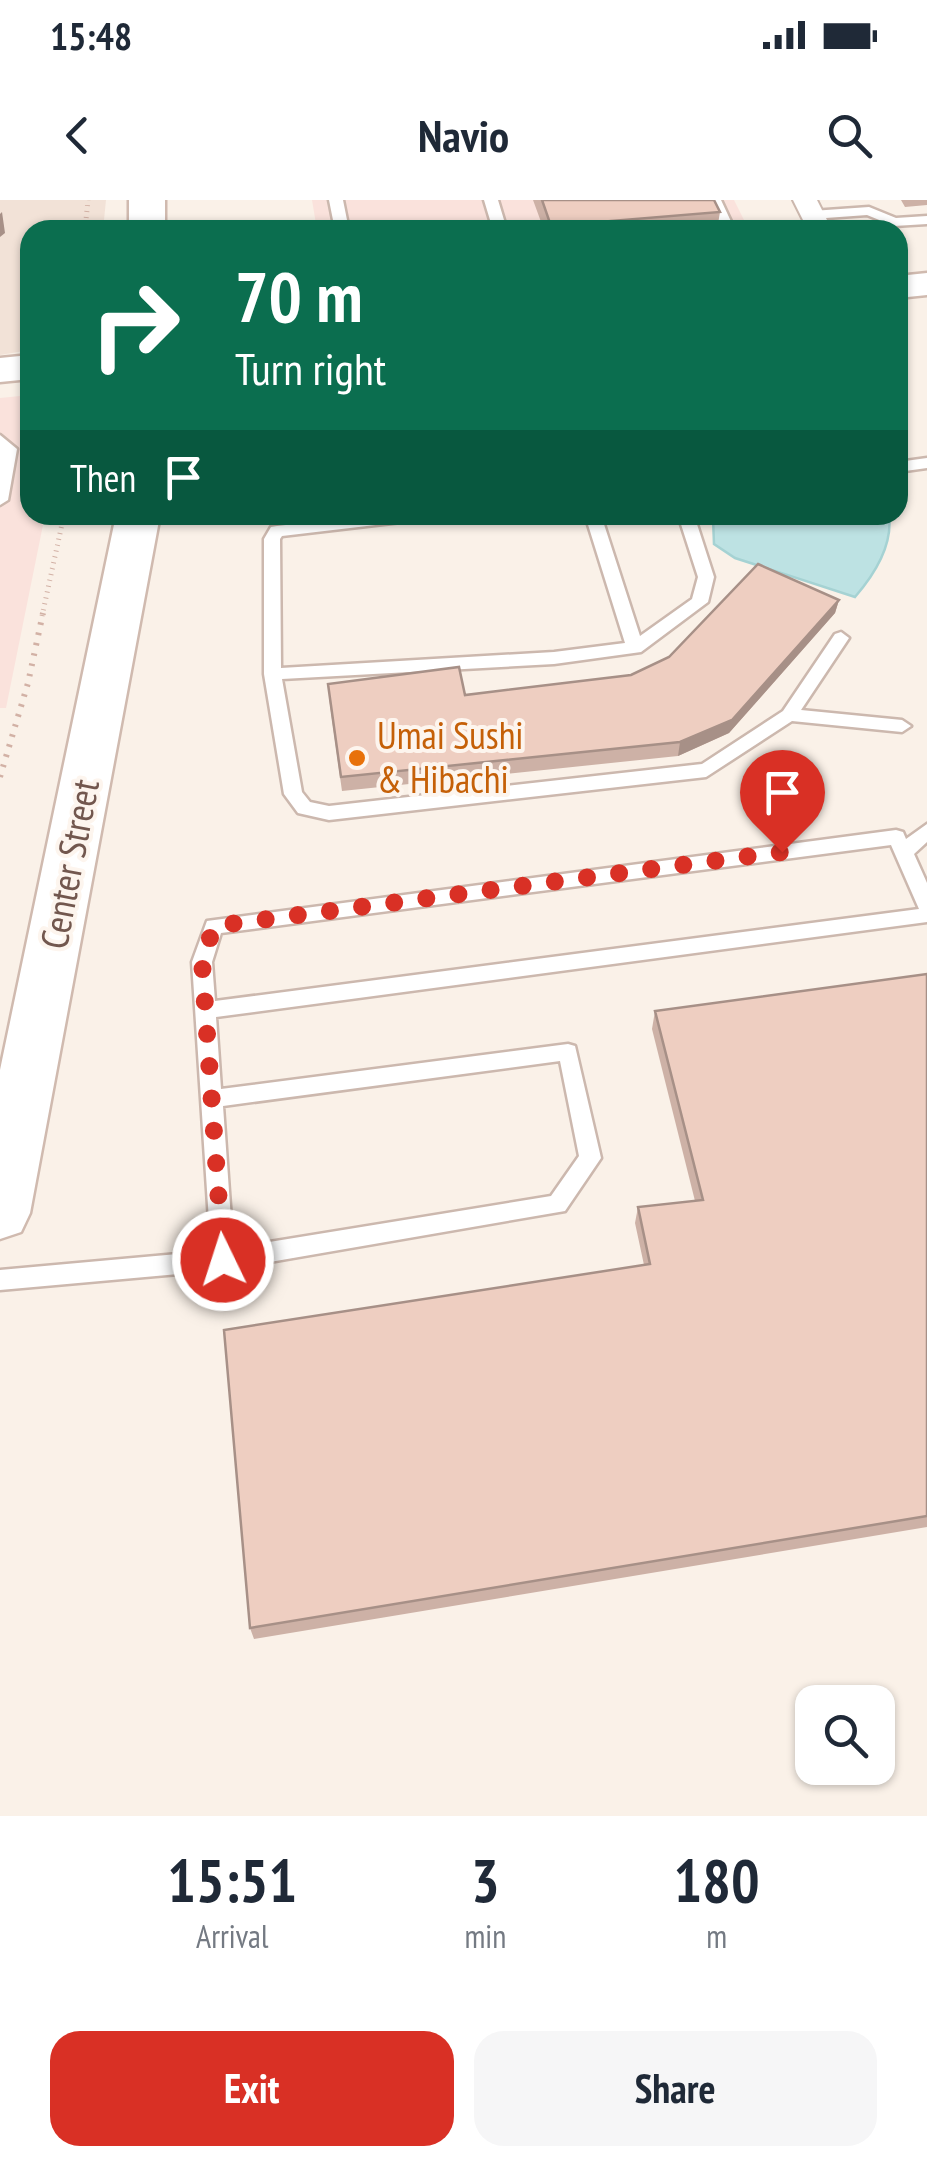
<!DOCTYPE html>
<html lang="en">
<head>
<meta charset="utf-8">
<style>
  :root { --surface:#fff; --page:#f6f6f7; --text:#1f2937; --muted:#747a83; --accent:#d93025 }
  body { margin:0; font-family:"PT Sans Narrow",sans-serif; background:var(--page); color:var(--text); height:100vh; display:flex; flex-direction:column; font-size:38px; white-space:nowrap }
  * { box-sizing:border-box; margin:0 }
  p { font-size:32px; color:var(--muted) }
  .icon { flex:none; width:55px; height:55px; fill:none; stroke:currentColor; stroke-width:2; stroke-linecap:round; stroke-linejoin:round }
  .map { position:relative; height:1616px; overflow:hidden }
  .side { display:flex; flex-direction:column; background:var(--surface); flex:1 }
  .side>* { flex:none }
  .hud { position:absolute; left:20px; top:20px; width:888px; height:305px; border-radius:30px; box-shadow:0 2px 8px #0004; background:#0b6e4f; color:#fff; overflow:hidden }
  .buttons { position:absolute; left:795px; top:1485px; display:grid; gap:20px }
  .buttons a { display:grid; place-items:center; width:100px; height:100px; border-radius:20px; background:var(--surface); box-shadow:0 2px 8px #0004; font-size:50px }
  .pin { position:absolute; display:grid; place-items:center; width:85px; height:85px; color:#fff; margin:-102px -42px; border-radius:50% 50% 50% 0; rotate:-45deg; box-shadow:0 0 10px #0007 }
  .pin .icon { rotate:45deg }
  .me { position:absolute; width:110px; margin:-55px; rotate:356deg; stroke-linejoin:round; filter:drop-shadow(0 0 8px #0008) }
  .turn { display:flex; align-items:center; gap:35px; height:210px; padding:0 50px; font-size:45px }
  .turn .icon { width:130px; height:130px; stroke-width:2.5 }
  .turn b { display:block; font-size:70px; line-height:85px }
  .then { display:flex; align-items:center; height:95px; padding:0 50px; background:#0003; gap:20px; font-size:38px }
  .eta { display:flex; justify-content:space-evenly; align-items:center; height:170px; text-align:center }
  .eta b { font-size:60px; font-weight:800; line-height:70px }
  .cta { display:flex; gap:20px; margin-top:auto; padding:20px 50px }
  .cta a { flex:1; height:115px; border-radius:30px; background:var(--accent); color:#fff; font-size:40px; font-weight:800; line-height:115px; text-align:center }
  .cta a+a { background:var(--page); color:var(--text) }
  .status { display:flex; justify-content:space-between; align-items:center; height:70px; padding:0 50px; background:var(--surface); direction:ltr }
  .status svg { height:28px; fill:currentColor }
  header { display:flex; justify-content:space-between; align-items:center; height:130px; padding:0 50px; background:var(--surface); font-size:45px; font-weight:800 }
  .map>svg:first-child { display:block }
  .residential { fill:#f2e2d7 }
  .commercial { fill:#fae2dc }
  .water { fill:#bde2e3; stroke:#a5d2d3; stroke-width:2.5 }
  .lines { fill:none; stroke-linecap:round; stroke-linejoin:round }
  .lane-casing { stroke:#ccb8ae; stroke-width:5 }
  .street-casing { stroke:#ccb8ae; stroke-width:4 }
  .secondary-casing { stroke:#d0baaf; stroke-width:5 }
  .path-far1 { stroke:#d2b1a5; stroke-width:5; stroke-dasharray:1 5; stroke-linecap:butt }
  .path { stroke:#d2b1a5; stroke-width:6; stroke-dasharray:2.5 8; stroke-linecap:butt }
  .lane { fill:#fff; fill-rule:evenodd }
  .street { fill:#fff; fill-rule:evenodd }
  .secondary { fill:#fff; fill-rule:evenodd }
  .wall { fill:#cdb1a6 }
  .shaded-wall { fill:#a79087 }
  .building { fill:#eecec1; stroke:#a79087; stroke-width:2.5 }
  .route { stroke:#d93025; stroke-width:18; stroke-dasharray:0 32.4 }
  .food-dot { fill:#e8710a; stroke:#fdf5ee; stroke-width:4 }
  .labels { text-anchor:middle; stroke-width:8; stroke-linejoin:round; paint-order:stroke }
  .food-label { font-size:38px; fill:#c56008; stroke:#fdf5ee; text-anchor:start }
  .street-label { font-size:38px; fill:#72574e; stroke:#fdf5ee }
</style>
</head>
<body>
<div class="status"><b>15:48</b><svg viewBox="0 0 49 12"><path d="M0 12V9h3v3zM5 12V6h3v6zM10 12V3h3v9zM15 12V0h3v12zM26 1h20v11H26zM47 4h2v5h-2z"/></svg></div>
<header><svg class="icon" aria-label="back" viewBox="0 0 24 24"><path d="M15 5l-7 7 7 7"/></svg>Navio<svg class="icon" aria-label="search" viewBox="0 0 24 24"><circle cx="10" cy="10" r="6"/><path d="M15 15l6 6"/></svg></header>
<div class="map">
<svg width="927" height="1616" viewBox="0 0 927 1616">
  <rect width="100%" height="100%" fill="#faf1e8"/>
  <path class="residential" d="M 0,0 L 106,0 L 103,30 L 30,30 L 30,150 L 0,155 Z"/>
  <path class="commercial" d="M 312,0 L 734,0 L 749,30 L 317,30 Z
    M 30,195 L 30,315 L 45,315 L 6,508 L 0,508 L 0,198 Z"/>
  <path class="water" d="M 719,315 L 889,315 C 893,346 875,374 855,397 L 735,358 L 714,344 L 713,318 Z"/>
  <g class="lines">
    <g class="lane-casing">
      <path id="lane" d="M 329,0 L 343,0 L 349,30 L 335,30 Z
        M 484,0 L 498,0 L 507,30 L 493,30 Z
        M 707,0 L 721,0 L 735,30 L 721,30 Z
        M 869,7 L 896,18 L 927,16 L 927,24 L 894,26 L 867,15 L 812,19 L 805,15 L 812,11 Z
        M 0,235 L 17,249 L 8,300 L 0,305 Z
        M 927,258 L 927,268 L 898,272 L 898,262 Z
        M 374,315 L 426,315 L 418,320 L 282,336 L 280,339 L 281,468 L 554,452 L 625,443 L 585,315 L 601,315 L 640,436 L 692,399 L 698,377 L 678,315 L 694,315 L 714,377 L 708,402 L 641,452 L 554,464 L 282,479 L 302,592 L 310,602 L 329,606 L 702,564 L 783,511 L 835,434 L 841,432 L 849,438 L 801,510 L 902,520 L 911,526 L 902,532 L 792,521 L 706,577 L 329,620 L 298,613 L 284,594 L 264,474 L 264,339 L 271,327 L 277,326 Z
        M 927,624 L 927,642 L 914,654 L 927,683 L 927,722 L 216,817 L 221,889 L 568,844 L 575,846 L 601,958 L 565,1011 L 223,1070 L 0,1090 L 0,1070 L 211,1051 L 192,762 L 207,721 L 896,630 L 903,632 L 906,639 ZM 891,645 L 919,709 L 215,801 L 212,762 L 221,733 ZM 560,861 L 579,956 L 551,996 L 233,1048 L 223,906 Z"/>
    </g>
    <g class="street-casing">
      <path id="street" d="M 793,0 L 817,0 L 832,30 L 808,30 Z"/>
    </g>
    <g class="secondary-casing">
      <path id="secondary" d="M 129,0 L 165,0 L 165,30 L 129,30 Z
        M 927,73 L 927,95 L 898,98 L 898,76 Z
        M 30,155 L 30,179 L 0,182 L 0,158 Z
        M 116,315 L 160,315 L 30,1013 L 21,1032 L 0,1039 L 0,870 Z"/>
    </g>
    <path class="path-far1" d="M 85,30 L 88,0
      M 42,416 L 64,315"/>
    <path class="path" d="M 0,577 L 28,483 L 43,413"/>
    <use href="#lane" class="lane"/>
    <use href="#street" class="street"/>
    <use href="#secondary" class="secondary"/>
  </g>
  <path class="wall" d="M 533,0 L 714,0 L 720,12 L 717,30 L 544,30 Z
    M 901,0 L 927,0 L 927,5 L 905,7 Z
    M 839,400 L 835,413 L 729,533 L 678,556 L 342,591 L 329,498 L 465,495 L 631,475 Z
    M 927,774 L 927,1327 L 254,1439 L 250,1428 L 644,1065 L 635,1023 L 638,1007 L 695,1001 L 652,829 L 655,811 Z"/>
  <path class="shaded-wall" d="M 2,12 L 5,33 L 0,37 L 0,14 Z
    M 839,400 L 835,413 L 729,533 L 678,556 L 680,542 Z"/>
  <path class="building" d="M 542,0 L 714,0 L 720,12 L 551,26 Z
    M 758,364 L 839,400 L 732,520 L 680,542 L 341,577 L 328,484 L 459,467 L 465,495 L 631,475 L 669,457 Z
    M 927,774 L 927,1316 L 250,1428 L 224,1130 L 650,1064 L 638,1007 L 703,1000 L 655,811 Z"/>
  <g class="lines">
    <path class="route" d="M 223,1060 L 202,762 L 214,726 L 782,652"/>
  </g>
  <circle class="food-dot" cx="357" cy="558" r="10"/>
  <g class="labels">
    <g class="food-label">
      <text x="377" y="549">Umai Sushi<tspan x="377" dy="44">&amp; Hibachi</tspan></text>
    </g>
    <g class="street-label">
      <text transform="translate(70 664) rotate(-79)" y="13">Center Street</text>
    </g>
  </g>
</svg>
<div class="buttons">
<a><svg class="icon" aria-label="search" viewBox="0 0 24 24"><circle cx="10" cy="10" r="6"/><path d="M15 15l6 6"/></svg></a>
</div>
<div class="pin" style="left:782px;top:652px;background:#d93025"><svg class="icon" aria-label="arrive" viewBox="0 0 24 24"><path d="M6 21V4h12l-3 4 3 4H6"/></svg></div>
<svg class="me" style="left:223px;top:1060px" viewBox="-20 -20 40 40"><circle r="17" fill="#d93025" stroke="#fff" stroke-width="3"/><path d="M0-11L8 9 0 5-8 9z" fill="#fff"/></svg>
<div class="hud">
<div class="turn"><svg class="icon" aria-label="right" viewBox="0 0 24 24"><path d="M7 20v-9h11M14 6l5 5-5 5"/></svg><div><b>70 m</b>Turn right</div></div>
<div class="then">Then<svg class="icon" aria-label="arrive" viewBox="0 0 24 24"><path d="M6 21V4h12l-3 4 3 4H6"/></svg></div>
</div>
</div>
<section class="side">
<div class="eta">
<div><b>15:51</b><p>Arrival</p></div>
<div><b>3</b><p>min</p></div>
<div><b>180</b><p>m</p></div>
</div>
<div class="cta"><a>Exit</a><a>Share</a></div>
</section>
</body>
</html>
